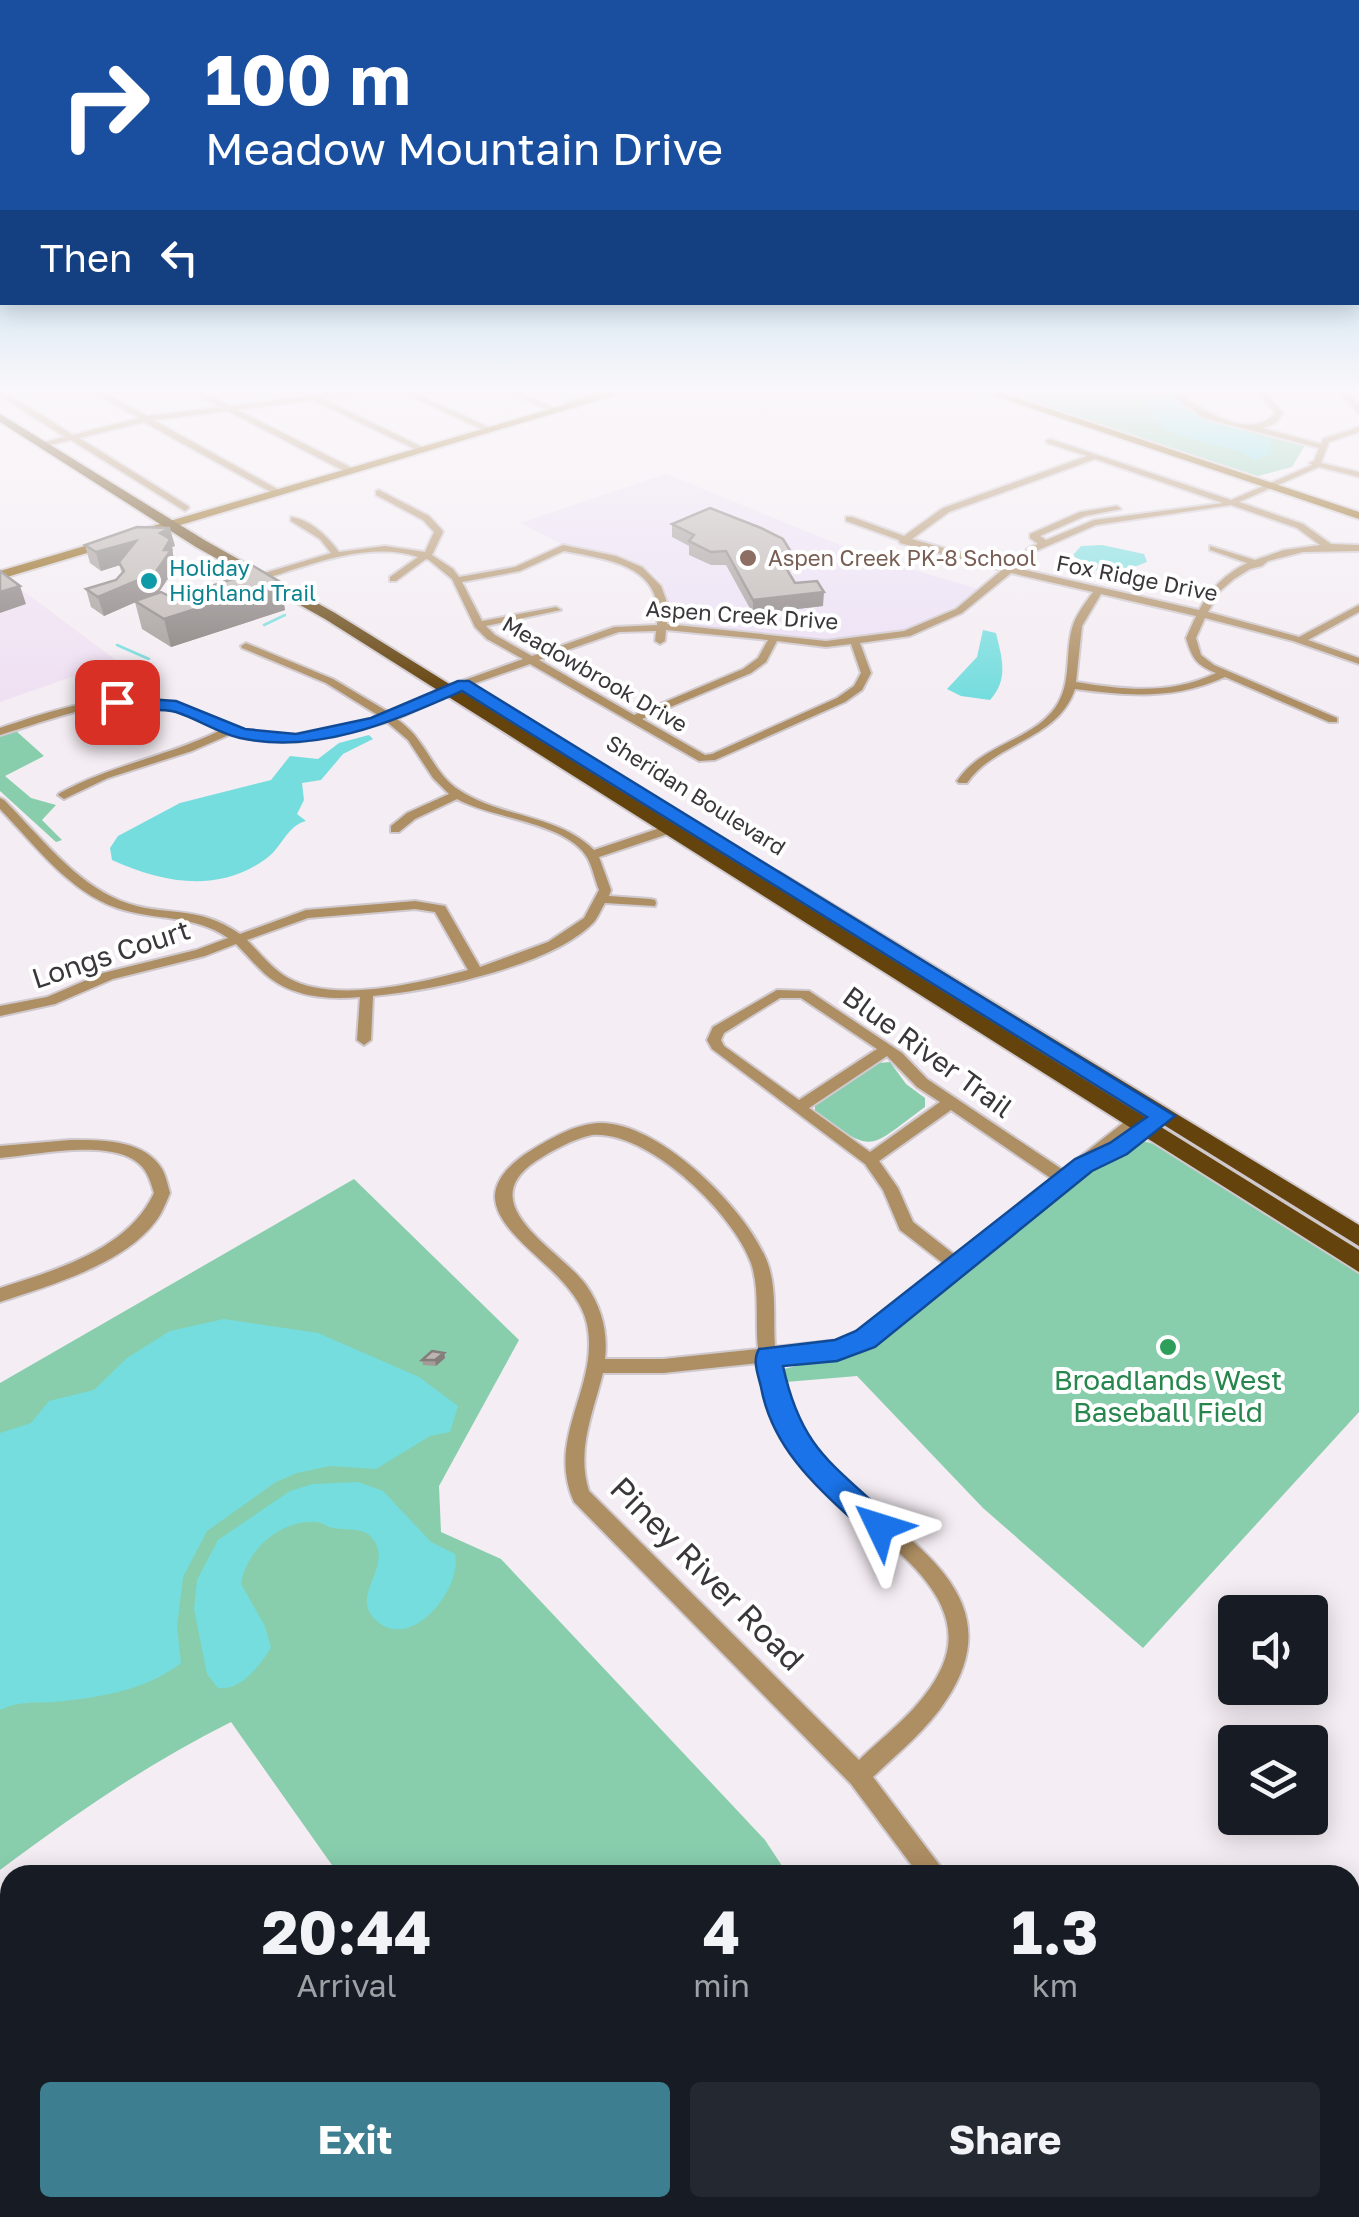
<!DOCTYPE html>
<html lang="en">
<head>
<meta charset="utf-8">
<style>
  :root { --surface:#171b24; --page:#242831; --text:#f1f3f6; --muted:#9ea1a6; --accent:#3d7f90 }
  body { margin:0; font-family:"Golos Text",sans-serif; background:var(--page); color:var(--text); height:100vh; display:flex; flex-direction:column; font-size:38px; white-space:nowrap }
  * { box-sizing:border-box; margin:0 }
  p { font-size:32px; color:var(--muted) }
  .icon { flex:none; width:55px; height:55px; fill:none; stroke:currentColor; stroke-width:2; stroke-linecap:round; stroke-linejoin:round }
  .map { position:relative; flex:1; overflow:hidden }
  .side { position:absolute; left:0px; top:1865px; width:1360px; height:352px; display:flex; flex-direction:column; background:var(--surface); border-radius:30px 30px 0 0; box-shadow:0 5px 25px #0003 }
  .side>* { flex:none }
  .hud { position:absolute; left:0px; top:0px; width:1360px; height:305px; box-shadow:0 5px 25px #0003; background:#1a4fa0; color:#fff; overflow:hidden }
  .buttons { position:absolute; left:1218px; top:1595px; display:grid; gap:20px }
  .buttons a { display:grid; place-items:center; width:110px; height:110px; border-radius:10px; background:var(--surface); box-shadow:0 5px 25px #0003; font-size:50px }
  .pin { position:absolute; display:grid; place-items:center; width:85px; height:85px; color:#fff; margin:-42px; border-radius:20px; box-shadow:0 5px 15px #0006 }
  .me { position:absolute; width:110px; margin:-55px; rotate:311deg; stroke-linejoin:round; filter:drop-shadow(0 0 8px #0008) }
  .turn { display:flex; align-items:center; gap:35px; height:210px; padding:0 40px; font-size:45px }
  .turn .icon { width:130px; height:130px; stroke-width:2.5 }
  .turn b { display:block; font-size:70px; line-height:85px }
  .then { display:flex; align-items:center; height:95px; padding:0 40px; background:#0003; gap:20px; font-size:38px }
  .eta { display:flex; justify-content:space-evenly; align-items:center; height:170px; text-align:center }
  .eta b { font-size:60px; font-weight:700; line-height:70px }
  .cta { display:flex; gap:20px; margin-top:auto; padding:20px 40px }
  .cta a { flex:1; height:115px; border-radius:10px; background:var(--accent); color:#fff; font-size:40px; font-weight:700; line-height:115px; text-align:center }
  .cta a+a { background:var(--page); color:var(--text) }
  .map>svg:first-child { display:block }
  .commercial { fill:#efe0f2 }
  .education { fill:#ece0f5 }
  .green { fill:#88cead }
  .water { fill:#75ddde }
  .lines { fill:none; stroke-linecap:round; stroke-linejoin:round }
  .stream { stroke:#75ddde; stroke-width:2.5 }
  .canal { fill:#75ddde; fill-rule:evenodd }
  .street-casing { stroke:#cfc9ce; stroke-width:4 }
  .secondary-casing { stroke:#cfc9ce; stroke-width:4 }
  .primary-casing { stroke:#cfc9ce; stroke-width:4 }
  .street { fill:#ae8e63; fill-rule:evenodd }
  .secondary { fill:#8c5e0a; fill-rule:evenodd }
  .primary { fill:#64430d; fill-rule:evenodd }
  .wall { fill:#a29b97 }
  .shaded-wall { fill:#847e7b }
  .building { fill:#bcb4b0; stroke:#847e7b; stroke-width:2.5 }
  .route { fill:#1a73e8; stroke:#114b97; stroke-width:2.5 }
  .education-dot { fill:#8d6e63; stroke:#fff; stroke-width:4 }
  .culture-dot { fill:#0f9aa8; stroke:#fff; stroke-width:4 }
  .leisure-dot { fill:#2e9e5b; stroke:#fff; stroke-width:4 }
  .labels { text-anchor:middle; stroke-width:8; stroke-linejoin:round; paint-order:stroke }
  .far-education-label { font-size:22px; fill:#785e54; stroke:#fff; text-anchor:start }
  .far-culture-label { font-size:22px; fill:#0d838f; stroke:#fff; text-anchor:start }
  .far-street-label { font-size:22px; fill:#3a373a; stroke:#fff }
  .street-label { font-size:28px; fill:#3a373a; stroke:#fff }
  .leisure-label { font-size:28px; fill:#27864d; stroke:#fff }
  .near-street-label { font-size:32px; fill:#3a373a; stroke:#fff }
</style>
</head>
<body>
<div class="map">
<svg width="1359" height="2217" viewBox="0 0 1359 2217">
  <rect width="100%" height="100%" fill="#f4edf3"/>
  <path class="commercial" d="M 6,578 L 117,661 L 0,702 L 0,580 Z"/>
  <path class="education" d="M 666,474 L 865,555 L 978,589 L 945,615 L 909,629 L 844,640 L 791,639 L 677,625 L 671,621 L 664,586 L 651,571 L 618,556 L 565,546 L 520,523 Z"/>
  <path class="green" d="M 986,388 L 1181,388 L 1178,398 L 1196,413 L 1305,445 L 1292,467 L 1258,476 Z
    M 15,730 L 44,756 L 5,776 L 31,798 L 56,805 L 42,820 L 62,840 L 56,842 L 0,791 L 0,735 Z
    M 890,1062 L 906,1084 L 925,1098 L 925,1107 C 866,1150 875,1155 815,1111 L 815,1104 L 878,1063 Z
    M 1140,1140 L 1164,1147 L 1359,1273 L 1359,1412 L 1143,1648 L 983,1508 L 857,1376 L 786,1382 L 784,1369 L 872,1347 L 1094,1168 Z
    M 354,1179 L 519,1340 L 439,1486 L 441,1532 L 501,1559 L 765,1840 L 788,1875 L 339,1875 L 231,1722 C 147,1764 75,1814 0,1870 L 0,1383 Z
    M 533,2208 L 902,2208 L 904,2217 L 537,2217 Z"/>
  <path class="water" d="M 1144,388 L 1153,393 L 1161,388 L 1174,390 L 1177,403 L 1185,410 L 1270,440 L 1272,453 L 1253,461 C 1240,438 1143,452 1144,388 Z
    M 1102,545 L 1144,554 L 1147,562 C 1119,573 1099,580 1073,555 L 1081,546 Z
    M 983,630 L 996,633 C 1002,658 1009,679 990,700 L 961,696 L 947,689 L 977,657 Z
    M 369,735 L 373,739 L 343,754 L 321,780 L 302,783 L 304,800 L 297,814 L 306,821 C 287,826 282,847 267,858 C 219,894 163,883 112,860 L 110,848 L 118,836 L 180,803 L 271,780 L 290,756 L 318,759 L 339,743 Z
    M 224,1319 L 318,1333 L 419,1377 L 458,1406 L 450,1432 L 430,1436 L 376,1469 L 330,1466 L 297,1473 L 276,1482 L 207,1531 L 183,1577 L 177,1627 L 181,1663 C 145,1691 97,1698 53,1702 C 33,1703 20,1701 0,1710 L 0,1433 L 31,1423 L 49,1401 L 94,1390 L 127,1358 L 170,1331 Z
    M 358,1482 L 383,1491 L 431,1542 L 455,1554 C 463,1590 407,1658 372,1616 C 354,1594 390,1567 375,1542 C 366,1526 349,1531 333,1528 C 325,1526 320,1521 311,1522 C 278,1522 246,1551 241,1584 L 265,1626 L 271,1648 C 259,1666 241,1691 218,1688 L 207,1674 L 194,1609 L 197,1580 L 218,1540 L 290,1491 L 313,1484 Z"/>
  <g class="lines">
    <path class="stream" d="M 264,625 L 285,615
      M 117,645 L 149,659"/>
    <path class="canal" d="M 734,388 L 788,388 L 785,390 L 737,390 Z"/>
    <g class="street-casing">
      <path id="street" d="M 86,388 L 95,388 L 147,416 L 221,407 L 185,388 L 195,388 L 230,406 L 306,396 L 290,388 C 302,388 310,395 321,394 C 346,393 369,388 394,388 L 323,399 L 426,449 L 419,451 L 313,400 L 237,410 L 352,468 L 352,472 L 346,472 L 228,411 L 153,420 L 279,490 L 279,494 L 276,495 L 144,422 L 79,438 L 188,506 L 189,508 L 185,511 L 71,440 L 41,447 L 41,443 L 65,437 L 0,396 L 0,391 L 3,391 L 73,435 L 139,418 Z
        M 394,388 L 404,388 L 492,429 L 485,431 Z
        M 499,388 L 509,388 L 562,411 L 555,413 Z
        M 608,388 L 620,388 L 575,403 L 577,408 L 564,403 Z
        M 1183,388 L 1191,388 L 1185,398 C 1208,414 1253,440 1275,413 L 1254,388 L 1262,388 L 1283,413 L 1276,423 L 1262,428 L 1321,444 L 1323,439 L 1359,427 L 1359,432 L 1329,442 L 1321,463 L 1359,472 L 1359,477 L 1319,467 L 1239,502 L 1303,524 L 1331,544 L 1359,545 L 1359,551 L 1303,552 L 1268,561 L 1262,566 L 1250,569 L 1234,579 L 1220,591 L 1208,612 L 1299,637 L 1359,605 L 1359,612 L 1308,640 L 1359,658 L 1359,664 L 1293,641 L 1205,618 L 1196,638 L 1201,655 L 1214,665 L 1337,718 L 1337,722 L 1329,722 L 1225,677 C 1175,700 1127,696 1075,689 C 1057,741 996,741 967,783 L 959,783 L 957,781 C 983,743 1030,742 1055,708 C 1073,683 1064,652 1073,625 C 1077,613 1086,602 1093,592 L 1011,573 L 962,613 L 910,636 L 860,643 L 871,673 L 862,690 L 845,702 L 715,760 L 699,761 L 530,664 L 467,686 L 397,719 C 405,725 413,732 419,741 C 432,758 440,778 459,790 C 501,818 557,814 594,850 L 666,826 L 674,826 L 674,832 L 599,857 L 611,890 L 609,896 L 650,899 L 655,900 L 656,903 L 655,906 L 605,903 C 601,909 598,918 593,923 C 551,966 432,991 373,996 L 371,1040 L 364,1045 L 357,1040 L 360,997 C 327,1000 291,997 265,974 C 255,965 246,954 236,944 L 205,956 L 113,979 L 55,1004 L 0,1016 L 0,1006 L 47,997 L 103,973 L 196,950 L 228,938 C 194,914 155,921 117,908 C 69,892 34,844 0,809 L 0,798 L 4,800 C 39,835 74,882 121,901 C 164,918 196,903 240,934 L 306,910 L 415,901 L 445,906 L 480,967 L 548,942 L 584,918 L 599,890 C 595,880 593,869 588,859 C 568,822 492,819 457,799 L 415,819 L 399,832 L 391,832 L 391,826 L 407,813 L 449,794 L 433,778 L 408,740 L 387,722 L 336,736 L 296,742 L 256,740 L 231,734 L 192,751 L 108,778 L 64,799 L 58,795 L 60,793 C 111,765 169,756 221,730 C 204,723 188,714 170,709 C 113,693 54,719 0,735 L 0,728 C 50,711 104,693 158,700 C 186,704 210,720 237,729 C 285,744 334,730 381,717 L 326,683 L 242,648 L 241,646 L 246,643 L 333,679 L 390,713 L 459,682 L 523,659 L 487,639 L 475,627 L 452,579 L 429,560 L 426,559 L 396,581 L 390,581 L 390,577 L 418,557 C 382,545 340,555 305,566 C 289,570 273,578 258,579 L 258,575 L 331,553 L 320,539 L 291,521 L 291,517 C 311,520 327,536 339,552 L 385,546 L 425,552 L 434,532 L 423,520 L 376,495 L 376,491 L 379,490 L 429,516 L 442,530 L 443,532 L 432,555 L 453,569 L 459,577 L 515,567 L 563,545 L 616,556 L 642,567 L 661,586 L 669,608 L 667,624 L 826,641 L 904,631 L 956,609 L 1002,570 L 900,543 L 899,540 L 846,521 L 846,517 L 852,517 L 904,536 L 943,508 L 1087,456 L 1047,443 L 1046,441 L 1050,439 L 1231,500 L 1312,465 L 1309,463 L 1314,461 L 1319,448 L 1203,418 L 1177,399 ZM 1095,459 L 1223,503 L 1094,520 L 1046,540 L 1040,536 L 1085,516 L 1121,509 L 1117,506 L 1080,512 L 1030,534 L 1030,538 L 1038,544 L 1030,547 L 1007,566 L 912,539 L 949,512 ZM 1231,505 L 1297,528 L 1320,545 L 1284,550 L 1255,560 L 1210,546 L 1210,550 L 1247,563 C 1225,574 1211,588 1199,610 L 1016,568 L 1036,551 L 1096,525 ZM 564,551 C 609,560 665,565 657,625 L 614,627 L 532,656 L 495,635 L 486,626 L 561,610 L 556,607 L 482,621 L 462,582 L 520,571 ZM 1101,594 L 1196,616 L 1186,638 C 1192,658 1196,665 1216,673 C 1170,695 1125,690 1076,682 L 1082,626 ZM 666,630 L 768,640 L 758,658 L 743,669 L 634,715 L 539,660 L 619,632 L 656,631 L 655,641 L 660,644 L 665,641 ZM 777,641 L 826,647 L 851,644 L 861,673 L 854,686 L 837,698 L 712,754 L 705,755 L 642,719 L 751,673 L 766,662 ZM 415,909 L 435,912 L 468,970 C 420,983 334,1004 288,978 C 272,969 260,953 247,940 L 308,918 Z
        M 1335,388 L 1343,388 L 1359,406 L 1359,413 Z
        M 777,990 L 809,991 L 902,1053 L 927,1079 L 1063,1170 L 1146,1105 L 1156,1105 L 1159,1109 L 1149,1118 L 1164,1111 L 1172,1116 L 1106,1161 L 1096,1161 L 1073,1179 L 1072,1184 L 1065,1186 L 966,1265 L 964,1271 L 957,1272 L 858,1351 L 777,1361 C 781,1388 788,1417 804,1441 C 858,1522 1028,1575 947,1699 C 928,1729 899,1752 873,1777 L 941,1867 L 945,1875 L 919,1875 L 851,1784 L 574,1502 C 545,1437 600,1387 587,1324 C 576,1272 498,1241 495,1198 C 494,1178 515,1160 530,1151 C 551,1138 575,1124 600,1123 C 660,1122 749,1211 768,1264 C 777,1290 773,1320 775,1347 L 848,1339 L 944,1264 L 900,1230 L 883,1190 L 865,1164 L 712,1049 L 707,1040 L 713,1027 ZM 780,998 L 801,998 L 877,1049 L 799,1100 L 724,1046 L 721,1040 L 724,1033 ZM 887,1056 L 917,1087 L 940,1102 L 870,1152 L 809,1108 ZM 951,1110 L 1052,1179 L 955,1255 L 913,1222 L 898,1188 L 879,1161 ZM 592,1135 C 648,1130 733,1213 751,1263 C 760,1289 755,1321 758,1349 L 663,1359 L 605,1359 C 608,1332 602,1308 586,1285 C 561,1250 470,1205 536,1161 C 553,1150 573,1139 592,1135 ZM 759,1363 C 766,1404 780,1443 808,1474 C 853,1525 981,1586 941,1669 C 924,1706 887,1733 859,1760 L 589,1491 C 576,1450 593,1413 603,1373 L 663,1373 Z
        M 70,1140 C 101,1140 144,1139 162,1169 C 166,1176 168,1186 170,1193 C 167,1200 164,1208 160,1215 C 130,1263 51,1285 0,1302 L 0,1288 C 55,1270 128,1250 154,1193 C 150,1180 147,1168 134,1160 C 102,1140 36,1155 0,1158 L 0,1146 Z
        M 10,1987 L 10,2015 L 0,2019 L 0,1991 Z
        M 1359,2056 L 1359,2090 L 1350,2094 L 1350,2060 Z
        M 1350,2127 L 1359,2131 L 1359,2162 L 1350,2158 Z
        M 333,2208 L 359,2208 L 362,2217 L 336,2217 Z
        M 1032,2208 L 1058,2208 L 1061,2217 L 1035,2217 Z
        M 1238,2208 L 1267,2208 L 1264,2217 L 1234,2217 Z"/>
    </g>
    <g class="secondary-casing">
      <path id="secondary" d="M 622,388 L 638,388 L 0,579 L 0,571 Z
        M 972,388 L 987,388 L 1359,512 L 1359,519 Z"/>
    </g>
    <g class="primary-casing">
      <path id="primary" d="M 0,414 L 206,541 L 335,613 L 1359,1250 L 1359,1272 L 325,619 L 196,547 L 0,422 Z
        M 779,872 L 1359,1225 L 1359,1246 L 772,882 L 770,878 Z"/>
    </g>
    <use href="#street" class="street"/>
    <use href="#secondary" class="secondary"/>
    <use href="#primary" class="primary"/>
  </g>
  <path class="wall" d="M 672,524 L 791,552 L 791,565 L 785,566 L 795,583 L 823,606 L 753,614 L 726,565 L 711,565 L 689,555 L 689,546 L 672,537 Z
    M 85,545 L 175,546 L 172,547 L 175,568 L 159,592 L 150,596 L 169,596 L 200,590 L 228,581 L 226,572 L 280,582 L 285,610 L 171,647 L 142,629 L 135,602 L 104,616 L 91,607 L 86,589 L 116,580 L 122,573 L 119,565 L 101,571 L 90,563 Z
    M 444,1353 L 445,1358 L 436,1366 L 423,1365 L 422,1360 Z"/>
  <path class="shaded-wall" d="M 170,528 L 175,546 L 172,547 L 175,568 L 159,592 L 104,616 L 98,597 L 155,573 L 160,533 Z
    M 136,541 L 140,559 L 101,571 L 96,552 Z
    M 791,552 L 791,565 L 776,567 L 777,553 Z
    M 280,582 L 285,610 L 171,647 L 164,619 Z
    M 20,586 L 26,604 L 0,613 L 0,592 Z
    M 824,592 L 823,606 L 753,614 L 753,600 Z
    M 444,1353 L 445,1358 L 436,1366 L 435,1360 Z"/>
  <path class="building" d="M 710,508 L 761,528 L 783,539 L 791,552 L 777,553 L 795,583 L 817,581 L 824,592 L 753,600 L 726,551 L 711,552 L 689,541 L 694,535 L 672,524 Z
    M 137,527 L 170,528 L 160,533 L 170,539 L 164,550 L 171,550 L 155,573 L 98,597 L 86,589 L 116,580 L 124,571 L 119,562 L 136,541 L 96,552 L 85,545 Z
    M 250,564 L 280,582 L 164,619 L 135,601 L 161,592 L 169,596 L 196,587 L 200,590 L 232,579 L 237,577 L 226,572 Z
    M 0,571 L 20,586 L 0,592 Z
    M 432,1351 L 444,1353 L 435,1360 L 422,1360 Z"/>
  <linearGradient id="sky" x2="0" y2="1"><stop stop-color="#7ac4e4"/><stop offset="0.56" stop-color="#faf7fa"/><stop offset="1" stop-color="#faf7fa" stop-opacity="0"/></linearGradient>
  <rect width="1359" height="698" fill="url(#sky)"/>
  <path class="route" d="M 458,681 L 469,681 L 1175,1116 L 1127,1154 L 1092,1171 L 875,1347 L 837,1361 L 783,1366 C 801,1449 832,1463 890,1518 L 895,1527 L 890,1536 L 880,1540 L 870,1536 C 823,1492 773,1453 761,1387 C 758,1374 752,1361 759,1349 L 835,1340 L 856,1331 L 1075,1159 L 1110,1143 L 1147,1117 L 462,691 C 393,721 318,755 240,738 C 218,733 198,719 176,712 C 156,706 126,715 109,702 L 117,697 L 176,701 L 245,729 L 296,734 L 371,718 Z"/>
  <circle class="education-dot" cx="748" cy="558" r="10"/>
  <circle class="culture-dot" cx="149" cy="581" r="10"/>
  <circle class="leisure-dot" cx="1168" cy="1347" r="10"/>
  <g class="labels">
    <g class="far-education-label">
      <text x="768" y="566">Aspen Creek PK-8 School</text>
    </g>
    <g class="far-culture-label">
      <text x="169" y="576">Holiday<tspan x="169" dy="25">Highland Trail</tspan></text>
    </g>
    <g class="far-street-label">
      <text transform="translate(1137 578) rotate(11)" y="8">Fox Ridge Drive</text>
      <text transform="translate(742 615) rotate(4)" y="8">Aspen Creek Drive</text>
      <text transform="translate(595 674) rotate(30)" y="8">Meadowbrook Drive</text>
      <text transform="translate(696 795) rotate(32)" y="8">Sheridan Boulevard</text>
    </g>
    <g class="street-label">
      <text transform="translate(111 954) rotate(-18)" y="10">Longs Court</text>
      <text transform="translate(928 1052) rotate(36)" y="10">Blue River Trail</text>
    </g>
    <g class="leisure-label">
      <text x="1168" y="1390">Broadlands West<tspan x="1168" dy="32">Baseball Field</tspan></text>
    </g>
    <g class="near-street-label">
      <text transform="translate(707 1574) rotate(45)" y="11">Piney River Road</text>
    </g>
  </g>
</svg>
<div class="buttons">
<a><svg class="icon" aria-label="sound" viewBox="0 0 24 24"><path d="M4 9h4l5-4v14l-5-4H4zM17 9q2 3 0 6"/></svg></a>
<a><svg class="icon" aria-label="layers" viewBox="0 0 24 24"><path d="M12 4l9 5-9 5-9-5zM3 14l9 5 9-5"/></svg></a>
</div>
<div class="pin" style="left:117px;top:702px;background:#d93025"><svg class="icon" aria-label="arrive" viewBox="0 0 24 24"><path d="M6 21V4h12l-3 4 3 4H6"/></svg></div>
<svg class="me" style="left:880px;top:1527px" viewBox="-20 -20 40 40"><path d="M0-17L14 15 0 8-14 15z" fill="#1a73e8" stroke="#fff" stroke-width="4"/></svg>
<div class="hud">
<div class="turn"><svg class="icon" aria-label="right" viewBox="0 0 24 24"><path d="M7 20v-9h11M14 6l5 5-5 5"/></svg><div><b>100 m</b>Meadow Mountain Drive</div></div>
<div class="then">Then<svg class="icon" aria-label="left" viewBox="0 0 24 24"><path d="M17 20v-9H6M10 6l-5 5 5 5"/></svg></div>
</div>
<section class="side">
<div class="eta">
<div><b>20:44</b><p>Arrival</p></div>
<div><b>4</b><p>min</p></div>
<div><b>1.3</b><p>km</p></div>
</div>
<div class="cta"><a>Exit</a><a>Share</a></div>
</section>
</div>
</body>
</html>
